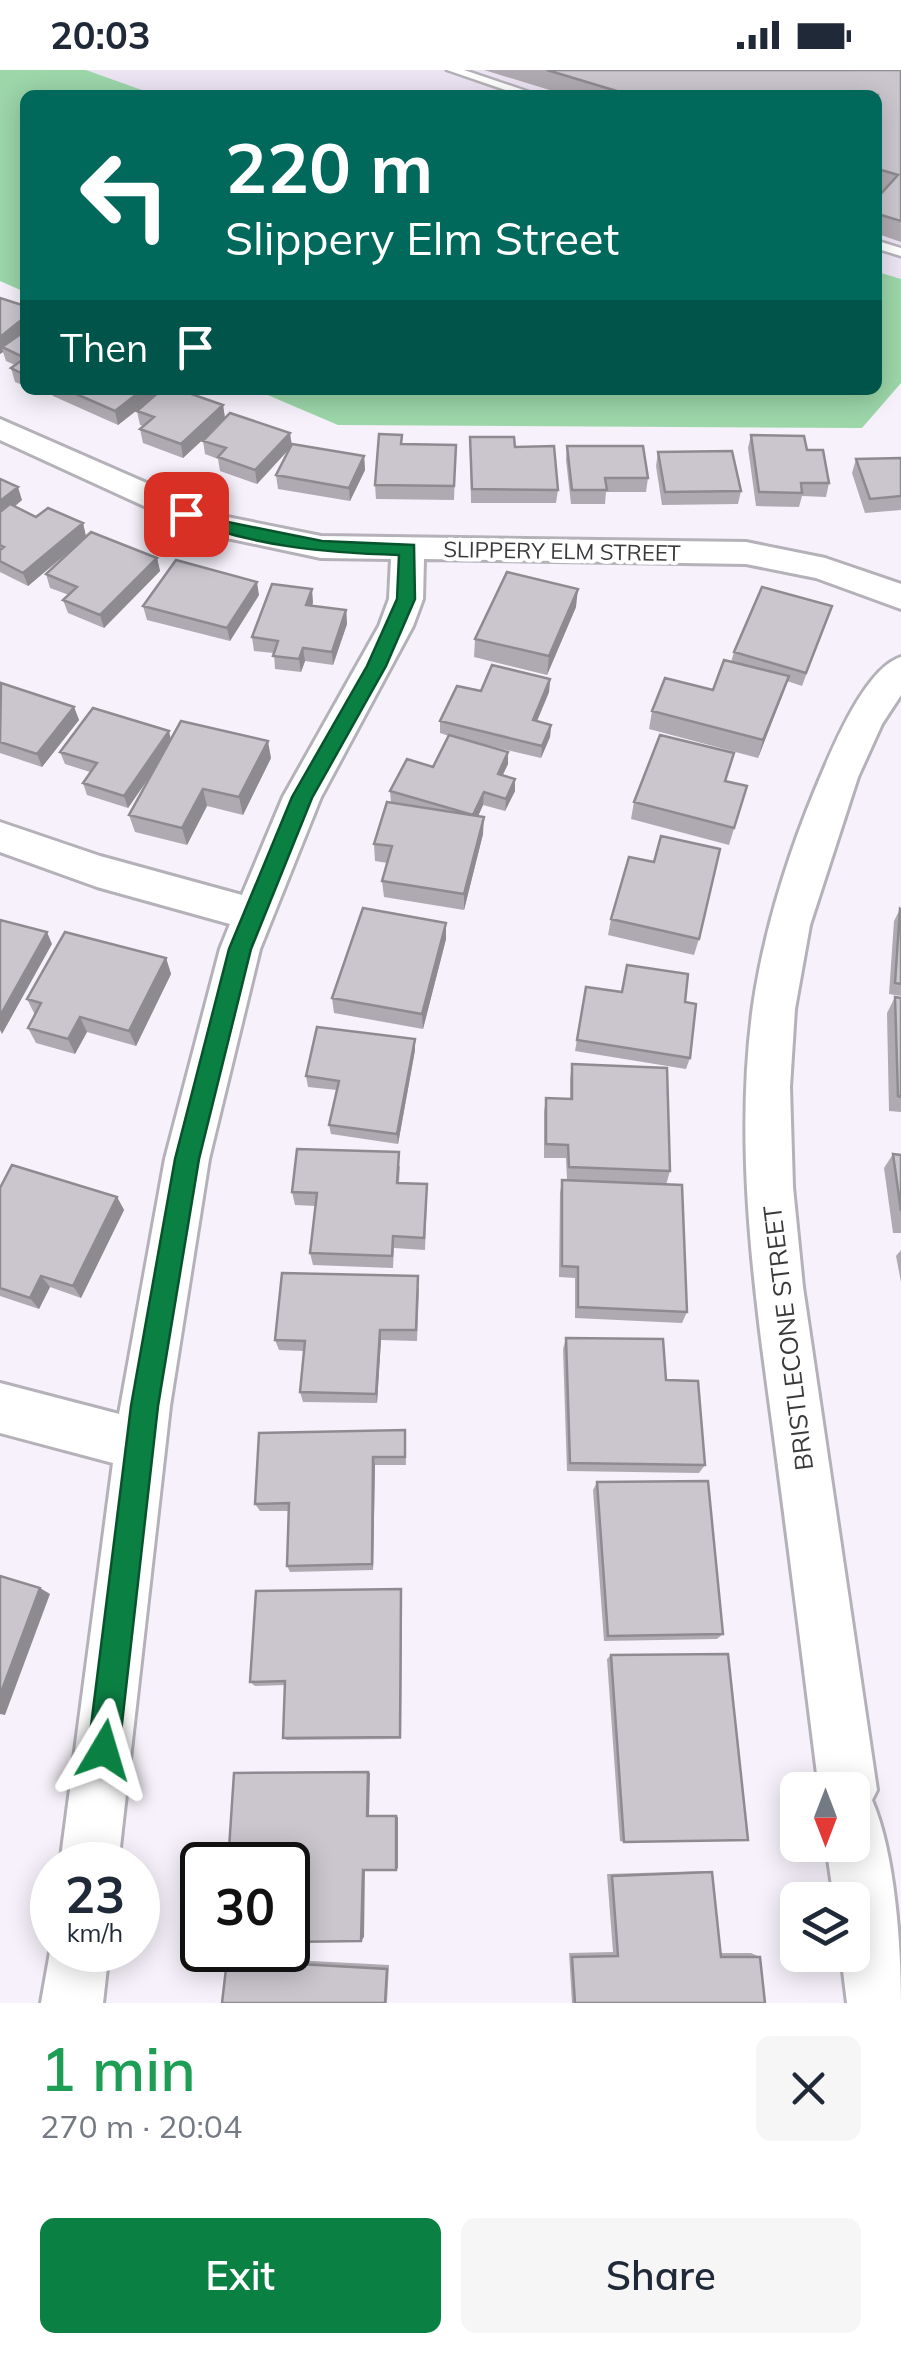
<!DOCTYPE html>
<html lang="en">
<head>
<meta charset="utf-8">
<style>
  :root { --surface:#fff; --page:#f6f6f7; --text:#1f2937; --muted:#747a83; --accent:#0b8043 }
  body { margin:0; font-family:Mulish,sans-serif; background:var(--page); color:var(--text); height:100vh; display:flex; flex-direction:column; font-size:38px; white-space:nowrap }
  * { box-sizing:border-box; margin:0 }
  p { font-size:32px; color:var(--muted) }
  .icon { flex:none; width:55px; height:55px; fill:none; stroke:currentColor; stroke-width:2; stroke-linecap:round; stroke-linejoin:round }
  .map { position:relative; height:1933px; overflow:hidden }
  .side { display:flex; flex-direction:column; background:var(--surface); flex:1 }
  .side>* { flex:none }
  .banner { position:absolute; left:20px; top:20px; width:862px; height:305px; border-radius:15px; box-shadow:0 5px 25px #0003; background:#00695c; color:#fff; overflow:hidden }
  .needle { width:65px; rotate:180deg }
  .buttons { position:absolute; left:780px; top:1702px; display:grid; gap:20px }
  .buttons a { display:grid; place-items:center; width:90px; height:90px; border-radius:15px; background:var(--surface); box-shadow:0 5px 25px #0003; font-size:50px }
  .speed { position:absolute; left:30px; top:1772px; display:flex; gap:20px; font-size:50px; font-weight:700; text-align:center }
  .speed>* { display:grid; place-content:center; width:130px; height:130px; border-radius:50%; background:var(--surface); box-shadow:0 5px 25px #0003; line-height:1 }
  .speed small { font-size:25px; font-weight:400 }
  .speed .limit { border:5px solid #111; border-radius:15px; background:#fff; color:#111 }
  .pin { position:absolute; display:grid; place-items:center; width:85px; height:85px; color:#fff; margin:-42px; border-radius:20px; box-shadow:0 5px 15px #0006 }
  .me { position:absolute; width:110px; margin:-55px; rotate:7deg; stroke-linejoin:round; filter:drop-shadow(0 0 8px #0008) }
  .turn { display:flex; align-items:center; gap:35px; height:210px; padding:0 40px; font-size:45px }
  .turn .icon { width:130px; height:130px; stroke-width:2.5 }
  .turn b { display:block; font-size:70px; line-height:85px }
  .then { display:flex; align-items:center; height:95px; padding:0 40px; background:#0003; gap:20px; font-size:38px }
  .round { display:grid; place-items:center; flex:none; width:105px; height:105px; border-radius:15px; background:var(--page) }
  .head { display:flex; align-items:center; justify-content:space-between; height:170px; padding:0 40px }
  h1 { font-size:60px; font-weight:600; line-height:75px; color:#1e9e55 }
  .action { display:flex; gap:20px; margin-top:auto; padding:20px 40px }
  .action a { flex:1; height:115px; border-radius:15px; background:var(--accent); color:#fff; font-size:40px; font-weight:600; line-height:115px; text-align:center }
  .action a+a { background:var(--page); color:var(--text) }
  .status { display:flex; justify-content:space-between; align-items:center; height:70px; padding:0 50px; background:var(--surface); direction:ltr }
  .status svg { height:28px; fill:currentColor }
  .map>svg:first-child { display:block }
  .built { fill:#ece4f3 }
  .forest { fill:#9cd6a9 }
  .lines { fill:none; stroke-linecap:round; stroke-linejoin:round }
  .service-casing { stroke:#b5b1b9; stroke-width:5 }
  .minor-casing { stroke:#b5b1b9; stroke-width:6 }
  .service { fill:#fff; fill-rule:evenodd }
  .minor { fill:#fff; fill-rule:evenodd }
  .wall { fill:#afaab1 }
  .shaded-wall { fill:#8e8b90 }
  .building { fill:#cbc6ce; stroke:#8e8b90; stroke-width:2.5 }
  .route { fill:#0b8043; stroke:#07532c; stroke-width:2.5 }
  .labels { text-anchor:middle; stroke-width:8; stroke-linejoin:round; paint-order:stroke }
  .far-street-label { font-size:22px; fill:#3a393c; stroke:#fff }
  .street-label { font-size:25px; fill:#3a393c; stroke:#fff }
</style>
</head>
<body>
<div class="status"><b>20:03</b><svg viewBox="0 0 49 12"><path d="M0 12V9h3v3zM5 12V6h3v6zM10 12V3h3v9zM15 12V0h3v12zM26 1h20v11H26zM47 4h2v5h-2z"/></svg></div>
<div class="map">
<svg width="901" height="1933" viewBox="0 0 901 1933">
  <rect width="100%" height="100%" fill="#f6f1fa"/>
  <path class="built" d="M 86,0 L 901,0 L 901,209 L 878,202 L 878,25 L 156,25 Z"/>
  <path class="forest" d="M 0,0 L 86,0 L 156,25 L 25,25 L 25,222 L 0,211 Z
    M 878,202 L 901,209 L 901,313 L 862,358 L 338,355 L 256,320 L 878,320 Z"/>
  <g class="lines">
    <g class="service-casing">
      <path id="service" d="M 447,0 L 464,0 L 538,25 L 520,25 Z
        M 878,171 L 901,178 L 901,186 L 878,179 Z"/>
    </g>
    <g class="minor-casing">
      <path id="minor" d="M 0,349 L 222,446 L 321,466 L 746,472 L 825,488 L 901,514 L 901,539 L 816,508 L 746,494 L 424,489 L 423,529 L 413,556 L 321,727 L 260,879 L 209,1089 L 170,1336 L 118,1795 L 60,1795 L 113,1393 L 0,1363 L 0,1313 L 119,1344 L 165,1089 L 220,879 L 230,854 L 97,817 L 0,782 L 0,752 L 100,786 L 242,825 L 283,727 L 379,556 L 389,529 L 391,489 L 321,488 L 203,463 L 0,370 Z
        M 901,587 L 901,625 L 882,654 L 858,707 L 810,855 L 795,939 L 790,1017 L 793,1117 L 803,1217 L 877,1720 L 872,1730 C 895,1783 901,1875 901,1933 L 847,1933 L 841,1885 L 852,1885 L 852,1830 L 834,1830 L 826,1775 L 852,1775 L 852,1720 L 819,1720 C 804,1600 789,1479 773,1359 C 754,1220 734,1075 753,936 C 765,853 792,772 825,696 C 838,666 868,597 901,587 Z
        M 52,1871 L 52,1880 L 109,1880 L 103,1933 L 41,1933 Z"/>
    </g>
    <use href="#service" class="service"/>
    <use href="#minor" class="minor"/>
  </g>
  <path class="wall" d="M 484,0 L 901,0 L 901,172 L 878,164 L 878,127 L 883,121 L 878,120 L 878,25 L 566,25 Z
    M 0,228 L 25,236 L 25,316 L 15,312 L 11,298 L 15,295 L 6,291 L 3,282 L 0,284 Z
    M 51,320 L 180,320 L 223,335 L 225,348 L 291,376 L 364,386 L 365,400 L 350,431 L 278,419 L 276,405 L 291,377 L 257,414 L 220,401 L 218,389 L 205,384 L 203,371 L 213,360 L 183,388 L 143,373 L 140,359 L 144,356 L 140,355 L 137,341 L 150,330 L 118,355 L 53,326 Z
    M 751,365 L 807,380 L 829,413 L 826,427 L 802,426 L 799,437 L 756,436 L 748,378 Z
    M 470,367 L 515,377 L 558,420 L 556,433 L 471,433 Z
    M 402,374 L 456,375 L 454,430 L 376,429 L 375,415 Z
    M 567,376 L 648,408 L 646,422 L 606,422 L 605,434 L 571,434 L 566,390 Z
    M 658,382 L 741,421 L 738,434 L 662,435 L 656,396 Z
    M 901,388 L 901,440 L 865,443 L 852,403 L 856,389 Z
    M 0,409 L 22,430 L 14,437 L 36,447 L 83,453 L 86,466 L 157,488 L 160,501 L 104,558 L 68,543 L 63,530 L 69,525 L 50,518 L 46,504 L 77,475 L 28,516 L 0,502 Z
    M 259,525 L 230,571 L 147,550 L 143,536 Z
    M 313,532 L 312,536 L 346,540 L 347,554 L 333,595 L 305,591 L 301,602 L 275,599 L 274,583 L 254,581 L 252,567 Z
    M 832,536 L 802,616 L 787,611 L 758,688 L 649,659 L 652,641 L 713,620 L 731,592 L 734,582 Z
    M 576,537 L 547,605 L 474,587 L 475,569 Z
    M 550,609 L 549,622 L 537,651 L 551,655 L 550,667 L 541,688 L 461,669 L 508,694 L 503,705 L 515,721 L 505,741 L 483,735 L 478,746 L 483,764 L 464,840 L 384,827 L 382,811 L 387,793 L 375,791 L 374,774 L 391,733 L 390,721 L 433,697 L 449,666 L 440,663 L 440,651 L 481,621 Z
    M 0,614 L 74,637 L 79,650 L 42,697 L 0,683 Z
    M 171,669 L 271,688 L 243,745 L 207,736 L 187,775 L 135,762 L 129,745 L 152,703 L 128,738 L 87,725 L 83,713 L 90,702 L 65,694 L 60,682 Z
    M 726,711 L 747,716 L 729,775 L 631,749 L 634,732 Z
    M 654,792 L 699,869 L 694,885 L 608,865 L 611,849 Z
    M 900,839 L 901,840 L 901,926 L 889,924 L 894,851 Z
    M 446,869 L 423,959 L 334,943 L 332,928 Z
    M 166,888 L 171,904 L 136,976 L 87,962 L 75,984 L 36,973 L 28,958 L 35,945 L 27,929 Z
    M 586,917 L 685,932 L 690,988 L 686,999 L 575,981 Z
    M 895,927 L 901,928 L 901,1042 L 889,1041 L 887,943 Z
    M 415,969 L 415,980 L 398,1074 L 331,1064 L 329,1055 L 337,1020 L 308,1017 L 306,1006 Z
    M 572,994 L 670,1101 L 666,1115 L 687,1242 L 682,1253 L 575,1248 L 575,1208 L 559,1207 L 560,1123 L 562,1110 L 567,1110 L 566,1088 L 544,1088 L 544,1042 L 546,1028 L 570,1029 L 570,1009 Z
    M 893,1084 L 901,1085 L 901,1163 L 893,1163 L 884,1098 Z
    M 400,1096 L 399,1113 L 427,1127 L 425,1180 L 394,1178 L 393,1198 L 313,1195 L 310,1183 L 315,1136 L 295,1135 L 292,1122 Z
    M 0,1118 L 117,1127 L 124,1140 L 81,1228 L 50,1217 L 39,1239 L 0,1226 Z
    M 901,1180 L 901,1212 L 896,1186 Z
    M 419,1218 L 417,1271 L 381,1270 L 377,1333 L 303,1332 L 300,1322 L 304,1281 L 279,1280 L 275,1270 Z
    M 566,1268 L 666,1310 L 705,1395 L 699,1403 L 567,1401 L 563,1279 Z
    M 405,1360 L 406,1395 L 375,1395 L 373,1500 L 290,1502 L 287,1496 L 289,1441 L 260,1441 L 255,1434 Z
    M 597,1412 L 723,1564 L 717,1569 L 604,1571 L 593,1420 Z
    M 401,1519 L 401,1669 L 287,1670 L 283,1668 L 285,1615 L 255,1616 L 250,1612 Z
    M 611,1585 L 624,1772 L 620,1771 L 607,1589 Z
    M 705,1801 L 712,1802 L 721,1883 L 751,1883 L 760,1887 L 765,1933 L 572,1933 L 569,1883 L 613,1882 L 607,1804 Z
    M 233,1887 L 389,1895 L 387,1933 L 227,1890 Z"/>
  <path class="shaded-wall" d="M 25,247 L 25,264 L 2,277 L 3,282 L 0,284 L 0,267 Z
    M 142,320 L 161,321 L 118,355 L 115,341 Z
    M 223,335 L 225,349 L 183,388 L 181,374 Z
    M 290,363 L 292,376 L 257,414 L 255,400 Z
    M 364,386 L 365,400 L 350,431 L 349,418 Z
    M 18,417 L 22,430 L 0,449 L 0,431 Z
    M 83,453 L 86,467 L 28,516 L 23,503 Z
    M 157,488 L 160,501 L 104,558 L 100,545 Z
    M 257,512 L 259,525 L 230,571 L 227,558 Z
    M 312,519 L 313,532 L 308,549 L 306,535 Z
    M 578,519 L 576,537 L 547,605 L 549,586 Z
    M 346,540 L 347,554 L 333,595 L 332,582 Z
    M 303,578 L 305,591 L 301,602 L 299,589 Z
    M 789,606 L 783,624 L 758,688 L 763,670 Z
    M 550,609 L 549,622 L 532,663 L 533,650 Z
    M 74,637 L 79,650 L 42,697 L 37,684 Z
    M 551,655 L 550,667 L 541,688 L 542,676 Z
    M 169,661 L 172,674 L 128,738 L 124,726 Z
    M 268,671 L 271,688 L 243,745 L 239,727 Z
    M 508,682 L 508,694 L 497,716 L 498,704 Z
    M 515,709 L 515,721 L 505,741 L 506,729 Z
    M 203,719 L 207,736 L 187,775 L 182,758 Z
    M 484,722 L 483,735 L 473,758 L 473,745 Z
    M 484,747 L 483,764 L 464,840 L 464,824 Z
    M 446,853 L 446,869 L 423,959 L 422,944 Z
    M 47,862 L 52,874 L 2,964 L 0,960 L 0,946 Z
    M 166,888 L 171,904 L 136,976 L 129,961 Z
    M 80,947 L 87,962 L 75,984 L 68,969 Z
    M 415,969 L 415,980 L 398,1074 L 397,1064 Z
    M 117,1127 L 124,1140 L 81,1228 L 73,1216 Z
    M 41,1206 L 50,1217 L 39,1239 L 30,1228 Z
    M 380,1260 L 381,1270 L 377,1333 L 376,1324 Z
    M 373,1387 L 375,1395 L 373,1500 L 372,1494 Z
    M 40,1518 L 50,1524 L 5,1645 L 0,1644 L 0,1625 Z
    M 401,1519 L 402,1525 L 401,1669 L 400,1667 Z
    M 368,1702 L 370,1703 L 369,1747 L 367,1746 Z
    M 396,1746 L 398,1747 L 398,1798 L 396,1800 Z
    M 365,1798 L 364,1867 L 361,1871 L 363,1800 Z"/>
  <path class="building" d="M 547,0 L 901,0 L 901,151 L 878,144 L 878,127 L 898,105 L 878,99 L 878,25 L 630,25 Z
    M 0,228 L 25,236 L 25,247 L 0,267 Z
    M 25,261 L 25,288 L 2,277 Z
    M 25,288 L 25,305 L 11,298 Z
    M 67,320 L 142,320 L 115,341 Z
    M 161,320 L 180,320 L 223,335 L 181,374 L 140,359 L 154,347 L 137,341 Z
    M 230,343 L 290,363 L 255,400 L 218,387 L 226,378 L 203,371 Z
    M 379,364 L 402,365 L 401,374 L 456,375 L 454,416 L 375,415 Z
    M 751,365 L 804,366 L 807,380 L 823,380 L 829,413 L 801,413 L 802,423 L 759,422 Z
    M 470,367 L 514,367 L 515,377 L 554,376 L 558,420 L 472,419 Z
    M 292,374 L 364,386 L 349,418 L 276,405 Z
    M 567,376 L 643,376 L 648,408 L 605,408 L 607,420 L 572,420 Z
    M 732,381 L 741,421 L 665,422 L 658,382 Z
    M 901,388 L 901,426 L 870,429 L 856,389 Z
    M 0,409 L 18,417 L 0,431 Z
    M 10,434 L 36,447 L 48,438 L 83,453 L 23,503 L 0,491 L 0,480 L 4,477 L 0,475 L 0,442 Z
    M 91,462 L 157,488 L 100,545 L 63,530 L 77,517 L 46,504 Z
    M 176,490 L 257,512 L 227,558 L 143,536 Z
    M 507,502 L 578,519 L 549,586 L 475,569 Z
    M 272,514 L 312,519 L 306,535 L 346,540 L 332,582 L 303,578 L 299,589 L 273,586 L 278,571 L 252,567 Z
    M 762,517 L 832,536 L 806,603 L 734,582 Z
    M 724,590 L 789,606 L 763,670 L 652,641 L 665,608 L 713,620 Z
    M 492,595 L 550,609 L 533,650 L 551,655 L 542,676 L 440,651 L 457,616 L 481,621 Z
    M 1,613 L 74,637 L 37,684 L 0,672 Z
    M 93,638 L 169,661 L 124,726 L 83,713 L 97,693 L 60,682 Z
    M 181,651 L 268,671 L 239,727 L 203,719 L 182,758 L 129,745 Z
    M 449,665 L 508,682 L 498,704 L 515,709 L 506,729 L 484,722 L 473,745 L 390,721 L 407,689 L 433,697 Z
    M 660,665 L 734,683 L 725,711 L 747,716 L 734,758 L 634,732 Z
    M 387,732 L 484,747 L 464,824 L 382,811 L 392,776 L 374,774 Z
    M 661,766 L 720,779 L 699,869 L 611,849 L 629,787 L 654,792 Z
    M 363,838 L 446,853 L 422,944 L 332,928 Z
    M 900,839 L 901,840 L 901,914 L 895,913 Z
    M 0,850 L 47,862 L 0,946 Z
    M 65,862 L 166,888 L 129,961 L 80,947 L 68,969 L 28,958 L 41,933 L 27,929 Z
    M 627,895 L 688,904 L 685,932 L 696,934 L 690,988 L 577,970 L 586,917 L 622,922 Z
    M 895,927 L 901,928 L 901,1027 L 898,1026 Z
    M 317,957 L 415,969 L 397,1064 L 329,1055 L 339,1011 L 306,1006 Z
    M 572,994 L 667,998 L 670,1101 L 569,1097 L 568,1075 L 546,1074 L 546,1028 L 572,1029 Z
    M 297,1079 L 399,1082 L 397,1113 L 427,1114 L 424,1168 L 393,1166 L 392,1186 L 310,1183 L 317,1123 L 292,1122 Z
    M 893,1084 L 901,1085 L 901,1141 Z
    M 12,1095 L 117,1127 L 73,1216 L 41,1206 L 30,1228 L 0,1218 L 0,1118 Z
    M 562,1110 L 682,1115 L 687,1242 L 578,1237 L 578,1197 L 562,1196 Z
    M 282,1203 L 418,1206 L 416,1260 L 380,1260 L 376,1324 L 300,1322 L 305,1271 L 275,1270 Z
    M 566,1268 L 663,1269 L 666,1310 L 698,1311 L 705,1395 L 570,1393 Z
    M 405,1360 L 405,1387 L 373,1387 L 372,1494 L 287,1496 L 289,1433 L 255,1434 L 259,1363 Z
    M 708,1411 L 723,1564 L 608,1566 L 597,1412 Z
    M 0,1506 L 40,1518 L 0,1625 Z
    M 401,1519 L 400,1667 L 283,1668 L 285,1611 L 250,1612 L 256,1521 Z
    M 728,1584 L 748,1770 L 624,1772 L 611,1585 Z
    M 368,1702 L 367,1746 L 396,1746 L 396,1800 L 363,1800 L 361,1871 L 288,1872 L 288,1795 L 264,1795 L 264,1777 L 229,1779 L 234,1703 Z
    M 712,1802 L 721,1887 L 760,1887 L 765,1933 L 575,1933 L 572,1887 L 618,1886 L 612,1806 Z
    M 227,1890 L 387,1899 L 385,1933 L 222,1933 Z"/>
  <path class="route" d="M 186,438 L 218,450 L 322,471 L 414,475 L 415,529 L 386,596 L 312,728 L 251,879 L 199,1089 L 158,1336 L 119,1680 L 114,1691 L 104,1695 L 93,1691 L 88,1680 L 131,1336 L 175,1089 L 229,879 L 292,727 L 367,596 L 397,529 L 399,485 C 324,483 250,476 180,447 L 180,440 Z"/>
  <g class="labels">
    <g class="far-street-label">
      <text transform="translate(562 481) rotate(1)" y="8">SLIPPERY ELM STREET</text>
    </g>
    <g class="street-label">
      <text transform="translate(788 1268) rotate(-97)" y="9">BRISTLECONE STREET</text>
    </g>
  </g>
</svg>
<div class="buttons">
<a><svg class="needle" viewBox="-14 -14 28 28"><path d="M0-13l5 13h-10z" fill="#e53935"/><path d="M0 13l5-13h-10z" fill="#747a83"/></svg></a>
<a><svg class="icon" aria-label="layers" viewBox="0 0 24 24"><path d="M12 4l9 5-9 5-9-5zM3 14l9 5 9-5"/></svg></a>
</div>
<div class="speed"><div>23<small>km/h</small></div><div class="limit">30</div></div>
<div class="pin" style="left:186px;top:444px;background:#d93025"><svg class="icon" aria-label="arrive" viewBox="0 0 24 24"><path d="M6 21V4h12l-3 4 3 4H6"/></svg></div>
<svg class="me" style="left:104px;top:1680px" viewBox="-20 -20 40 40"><path d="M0-17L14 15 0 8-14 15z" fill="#0b8043" stroke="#fff" stroke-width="4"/></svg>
<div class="banner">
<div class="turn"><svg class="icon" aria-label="left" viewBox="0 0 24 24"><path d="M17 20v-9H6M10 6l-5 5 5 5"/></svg><div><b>220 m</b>Slippery Elm Street</div></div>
<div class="then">Then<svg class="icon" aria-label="arrive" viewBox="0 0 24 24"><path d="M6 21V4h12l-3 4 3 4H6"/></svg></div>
</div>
</div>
<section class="side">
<div class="head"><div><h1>1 min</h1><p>270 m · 20:04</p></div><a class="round"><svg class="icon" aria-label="close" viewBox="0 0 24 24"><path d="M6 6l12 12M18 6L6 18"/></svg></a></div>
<div class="action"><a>Exit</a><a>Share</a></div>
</section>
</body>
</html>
